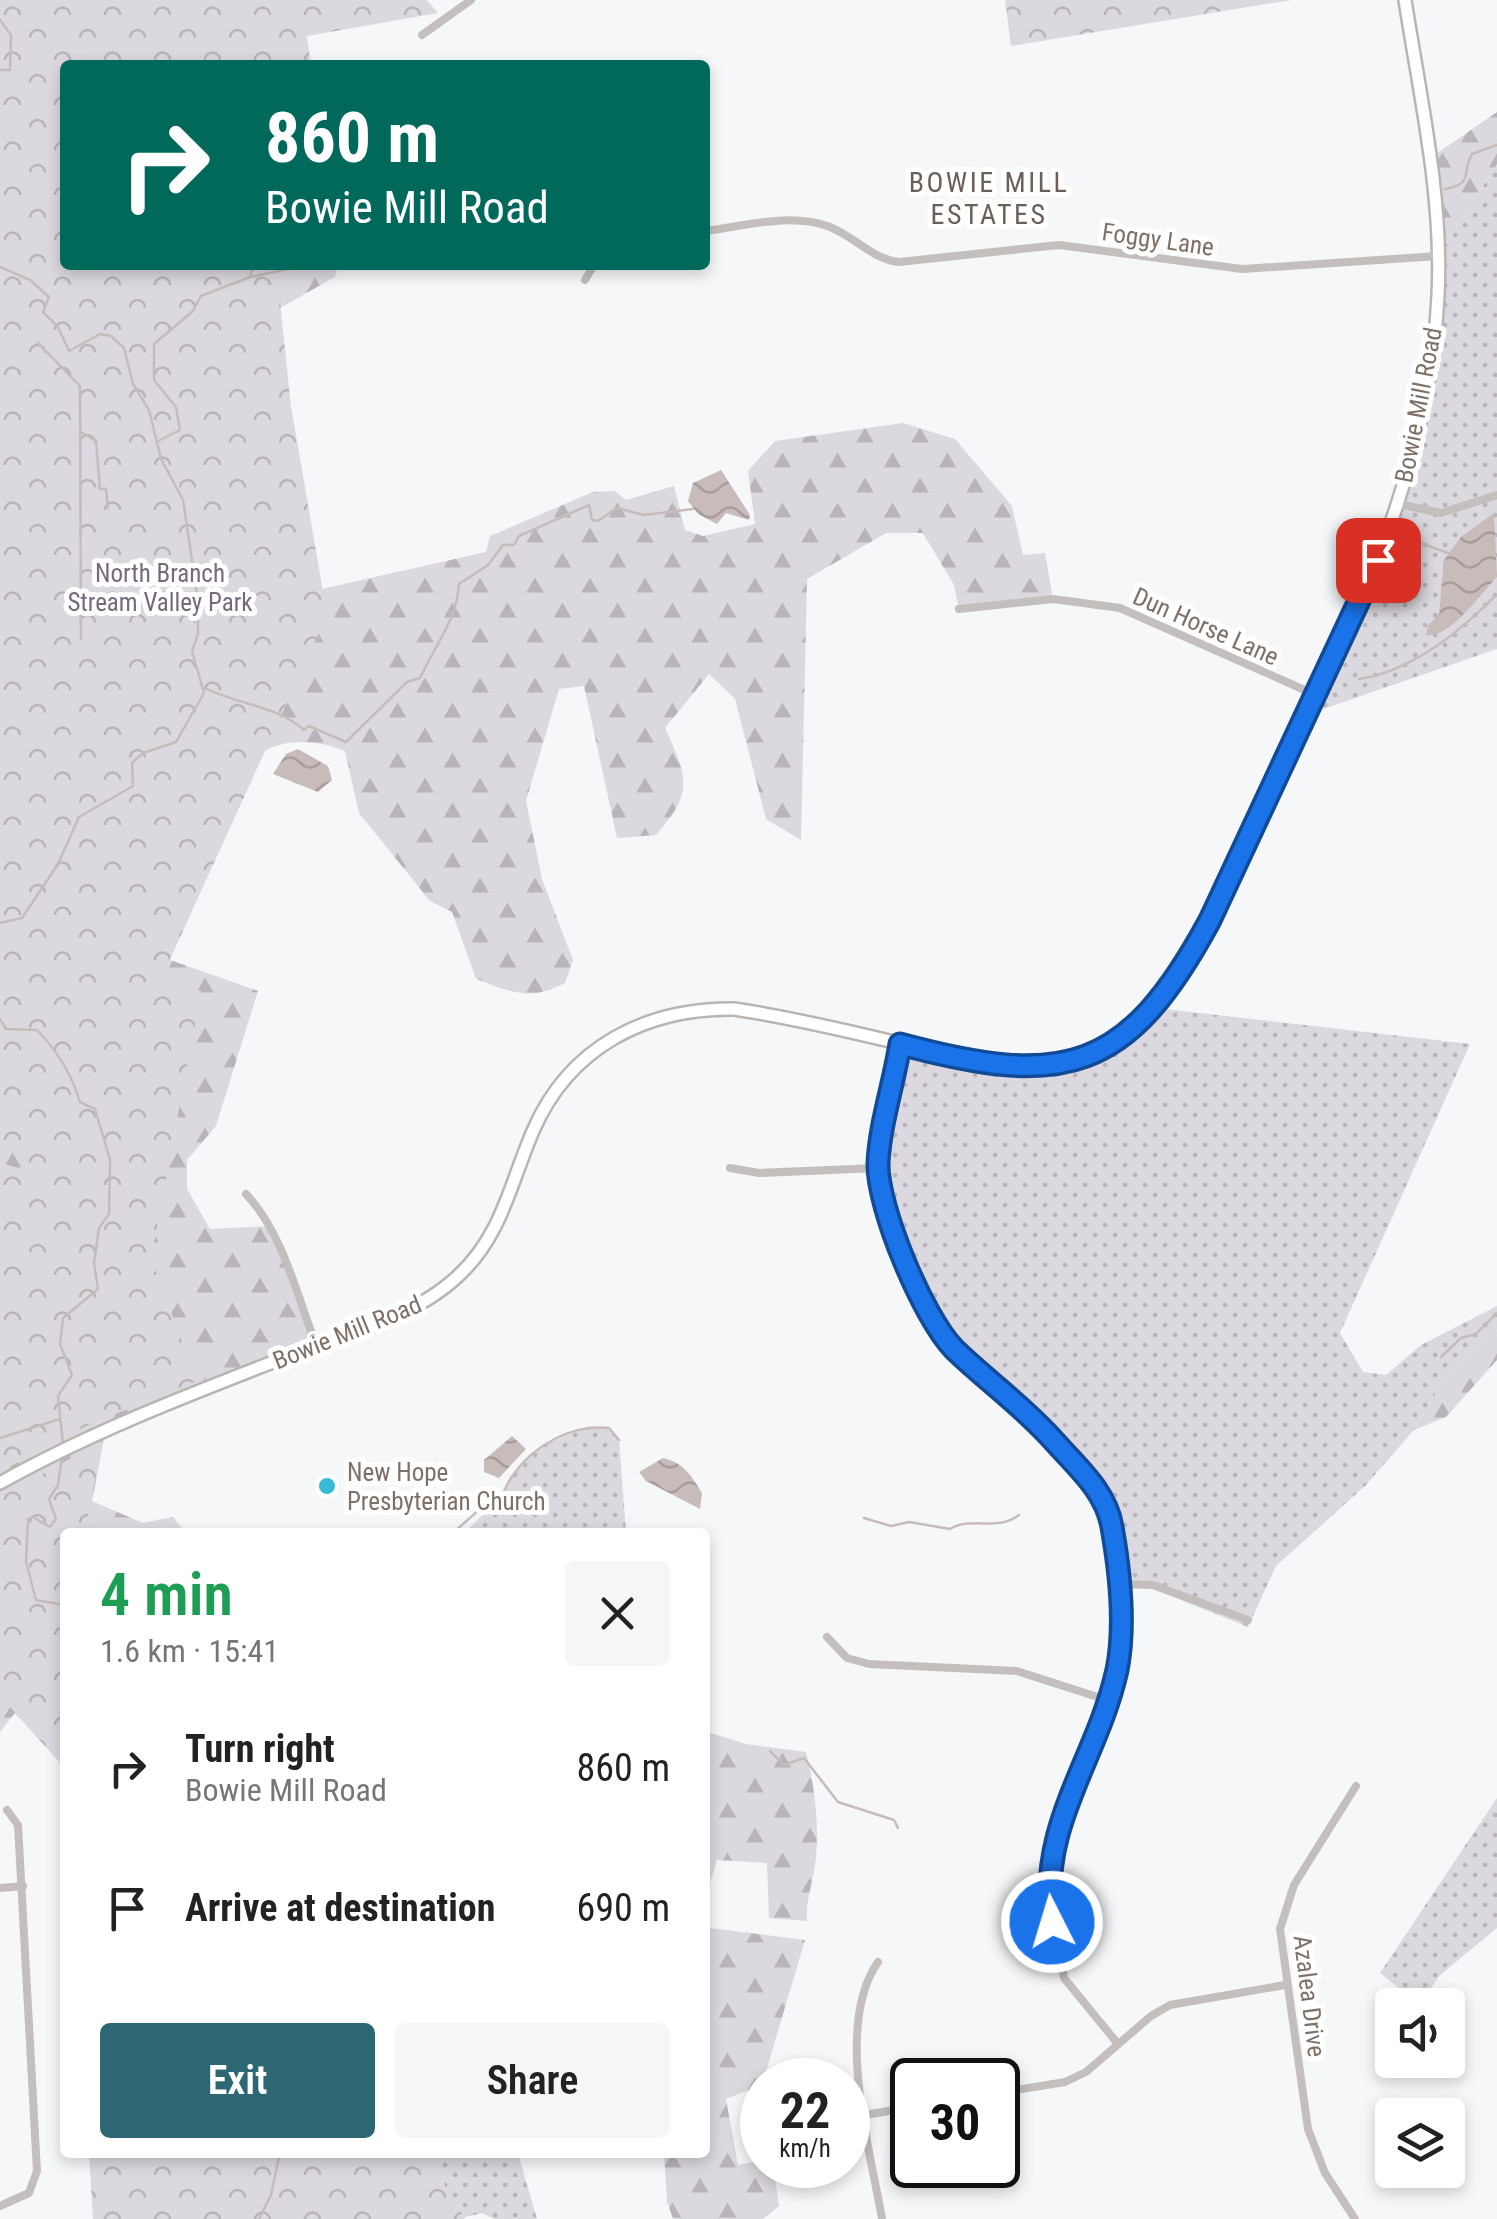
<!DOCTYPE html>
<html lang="en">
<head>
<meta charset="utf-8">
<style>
  :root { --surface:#fff; --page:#f6f6f6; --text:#222; --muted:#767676; --accent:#2c6773 }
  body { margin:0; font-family:"Roboto Condensed",sans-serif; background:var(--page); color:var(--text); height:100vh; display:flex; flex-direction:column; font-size:38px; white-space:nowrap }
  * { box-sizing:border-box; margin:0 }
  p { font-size:32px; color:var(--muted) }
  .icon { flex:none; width:55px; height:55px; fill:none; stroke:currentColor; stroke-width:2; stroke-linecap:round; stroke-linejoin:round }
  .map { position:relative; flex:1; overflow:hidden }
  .side { position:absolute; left:60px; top:1528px; width:650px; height:630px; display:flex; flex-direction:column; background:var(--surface); border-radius:10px; box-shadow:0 5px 15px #0003 }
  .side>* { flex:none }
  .top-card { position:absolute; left:60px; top:60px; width:650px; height:210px; border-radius:10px; box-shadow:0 5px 15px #0003; background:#00695c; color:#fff; overflow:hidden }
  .buttons { position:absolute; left:1375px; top:1988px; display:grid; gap:20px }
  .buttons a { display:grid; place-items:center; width:90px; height:90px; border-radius:10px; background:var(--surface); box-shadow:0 5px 15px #0003; font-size:50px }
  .speed { position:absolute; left:740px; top:2058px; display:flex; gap:20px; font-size:50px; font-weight:700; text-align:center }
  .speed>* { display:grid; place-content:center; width:130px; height:130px; border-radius:50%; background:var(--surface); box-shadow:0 5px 15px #0003; line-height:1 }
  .speed small { font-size:25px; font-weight:400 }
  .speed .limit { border:5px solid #111; border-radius:15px; background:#fff; color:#111 }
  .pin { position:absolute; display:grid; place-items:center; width:85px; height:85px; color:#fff; margin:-42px; border-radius:20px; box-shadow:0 5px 15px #0006 }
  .me { position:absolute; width:110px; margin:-55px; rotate:355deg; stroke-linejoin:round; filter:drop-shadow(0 0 8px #0008) }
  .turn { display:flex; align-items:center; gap:35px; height:210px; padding:0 40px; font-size:45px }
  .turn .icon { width:130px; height:130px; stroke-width:2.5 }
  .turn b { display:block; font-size:70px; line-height:85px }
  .round { display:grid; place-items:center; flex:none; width:105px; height:105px; border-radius:10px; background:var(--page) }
  .headline { display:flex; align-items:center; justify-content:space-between; height:170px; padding:0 40px }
  h1 { font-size:60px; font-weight:600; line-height:75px; color:#1e9e55 }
  .button { display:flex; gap:20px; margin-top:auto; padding:20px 40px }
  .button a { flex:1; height:115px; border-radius:10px; background:var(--accent); color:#fff; font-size:40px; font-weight:600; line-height:115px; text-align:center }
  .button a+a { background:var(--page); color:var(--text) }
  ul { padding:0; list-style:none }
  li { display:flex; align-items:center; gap:30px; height:140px; padding:0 40px }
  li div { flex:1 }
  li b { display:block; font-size:38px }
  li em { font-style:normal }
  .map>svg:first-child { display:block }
  .grass { fill:url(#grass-dots) }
  .forest { fill:url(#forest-firs) }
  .park { fill:url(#park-crowns) }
  .water { fill:url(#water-waves) }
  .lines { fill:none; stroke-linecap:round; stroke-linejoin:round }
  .stream { stroke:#c8bcba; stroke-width:2.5 }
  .secondary-casing { stroke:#bbb5b1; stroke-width:16 }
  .street { stroke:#c4bfbc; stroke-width:8 }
  .secondary { stroke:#fff; stroke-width:11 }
  .route-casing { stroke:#114b97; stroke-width:25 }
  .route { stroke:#1a73e8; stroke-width:18 }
  .poi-dot { fill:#38bbd7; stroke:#fff; stroke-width:4 }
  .labels { text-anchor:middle; stroke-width:10; stroke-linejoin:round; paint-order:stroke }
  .street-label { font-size:25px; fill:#7f7066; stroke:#fff }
  .park-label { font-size:25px; fill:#78687d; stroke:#fff }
  .poi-label { font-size:25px; fill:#7f7066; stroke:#fff; text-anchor:start }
  .neighbourhood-label { font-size:28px; letter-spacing:2.5px; fill:#6b5f57; stroke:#fff }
</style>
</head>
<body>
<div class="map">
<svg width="1497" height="2219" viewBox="0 0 1497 2219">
  <defs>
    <pattern id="grass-dots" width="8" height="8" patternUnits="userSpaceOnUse" patternTransform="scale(2.5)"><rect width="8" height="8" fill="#dcd8df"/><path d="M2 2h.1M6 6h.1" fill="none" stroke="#b8b4b9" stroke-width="1.8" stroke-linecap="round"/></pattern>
    <pattern id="forest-firs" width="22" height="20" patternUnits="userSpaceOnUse" patternTransform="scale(2.5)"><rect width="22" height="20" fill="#dcd8df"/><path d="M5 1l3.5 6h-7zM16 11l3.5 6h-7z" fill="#b8b4b9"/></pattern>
    <pattern id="park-crowns" width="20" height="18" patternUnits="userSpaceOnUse" patternTransform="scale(2.5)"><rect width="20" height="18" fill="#dcd8df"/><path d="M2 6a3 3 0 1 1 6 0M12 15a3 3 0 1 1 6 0" fill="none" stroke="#b8b4b9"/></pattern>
    <pattern id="water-waves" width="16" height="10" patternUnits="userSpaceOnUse" patternTransform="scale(2.5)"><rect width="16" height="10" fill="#c8bcba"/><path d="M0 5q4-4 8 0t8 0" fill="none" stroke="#a89d9b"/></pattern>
  </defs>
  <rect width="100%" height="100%" fill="#f6f7f9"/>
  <path class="grass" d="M 1497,164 L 1497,649 L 1306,715 L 1389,535 L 1432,361 L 1438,256 Z
    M 1156,1008 L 1470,1044 L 1340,1333 L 1363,1372 L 1386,1375 L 1421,1345 L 1497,1306 L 1497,1330 L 1445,1377 L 1414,1430 L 1365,1486 L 1276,1566 L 1248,1627 L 1153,1589 L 1119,1584 L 1112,1525 L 1097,1489 L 956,1350 L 922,1304 L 879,1187 L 878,1168 L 900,1044 L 1030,1068 L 1114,1042 Z
    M 589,1426 L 609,1428 L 619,1440 L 626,1532 L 465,1532 L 505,1493 L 510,1478 L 541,1446 Z
    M 1497,1798 L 1497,1928 L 1440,1975 L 1420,2005 L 1380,1973 Z
    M 354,2153 L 518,2153 L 537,2219 L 494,2219 L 482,2213 L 457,2219 Z"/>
  <path class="forest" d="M 0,0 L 85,0 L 65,65 L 65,265 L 338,265 L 335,277 L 280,308 L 237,608 L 486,552 L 490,536 L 593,492 L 615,491 L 626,500 L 674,486 L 685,530 L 703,536 L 755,524 L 748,471 L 775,441 L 903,423 L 955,439 L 1012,506 L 1023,555 L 1045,553 L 1053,599 L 959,609 L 954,585 L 923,533 L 886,533 L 807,579 L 801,840 L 766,819 L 735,699 L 709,674 L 665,728 C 688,778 694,792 656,835 L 617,838 L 584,686 L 559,689 L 526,801 L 542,879 L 573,960 L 565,983 C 529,1002 512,992 476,979 L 452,912 L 430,901 L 359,813 L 345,751 C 309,737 275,738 244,764 C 230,777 172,927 159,956 L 258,991 L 216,1126 L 187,1160 L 187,1189 L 210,1229 L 269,1226 L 316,1345 L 106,1429 L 92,1501 L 143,1523 L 173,1517 L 185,1532 L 65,1532 L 65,1768 L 15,1713 L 0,1732 Z
    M 1497,112 L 1497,164 L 1445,245 L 1436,154 Z
    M 1497,1330 L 1497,1360 L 1446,1417 L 1414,1430 L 1445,1377 Z
    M 705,1731 L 746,1744 L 806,1752 C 815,1787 820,1829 815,1865 C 812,1886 806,1899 807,1921 L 769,1918 L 767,1863 L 717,1860 L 705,1900 Z
    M 705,1911 L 710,1928 L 805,1940 L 762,2085 L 726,2099 L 738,2165 L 762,2160 L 762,2165 L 773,2165 L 779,2206 L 763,2219 L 673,2219 L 667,2201 L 664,2153 L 705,2152 Z"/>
  <path class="park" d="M 0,0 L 427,0 L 438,13 L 307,36 L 311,65 L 65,65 L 65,265 L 236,265 L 278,283 L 291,406 L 327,615 L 161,979 L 201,991 L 151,1259 L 197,1381 L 88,1425 L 0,1472 L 0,1162 L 25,1171 L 30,1157 L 0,1145 Z
    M 1005,0 L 1291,0 L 1011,46 Z
    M 103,1441 L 85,1532 L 65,1532 L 65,1768 L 0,1696 L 0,1497 Z
    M 89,2153 L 426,2153 L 465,2219 L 93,2219 Z"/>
  <path class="water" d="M 721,470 L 750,515 L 749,520 L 726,513 L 717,524 L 698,514 L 688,501 L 693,483 Z
    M 1494,513 L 1497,577 C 1480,594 1451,638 1426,635 L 1428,626 L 1439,614 L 1444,560 L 1461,537 Z
    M 298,749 L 328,766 L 332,780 L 318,792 L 273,774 L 286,754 Z
    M 512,1436 L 526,1449 L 499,1478 L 484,1472 L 484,1460 Z
    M 663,1458 C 684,1463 691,1475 702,1493 L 700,1509 L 646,1481 L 639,1472 Z"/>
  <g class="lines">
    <path class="stream" d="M 0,20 L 11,35 L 10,70 L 0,70
      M 1445,189 C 1475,184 1461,172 1472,154 L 1497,145
      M 0,267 L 30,280 L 49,297 L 43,312 L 58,327 L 69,351 L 100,334 L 111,336 L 124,348 L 133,384 L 149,410 L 161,459 L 183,500 L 198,601 L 198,634 L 192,651 L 204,693 L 176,742 L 143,753 L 132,763 L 133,786 L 79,817 L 58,864 L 22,918 L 0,923
      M 250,277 L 253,265
      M 38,343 L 80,386 L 81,639
      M 81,432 L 96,441 L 100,489 L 106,489 L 108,508
      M 158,441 L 180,430 L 176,407 L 154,380 L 154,344 L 193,311 L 201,296 L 250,277 L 302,266
      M 1407,531 L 1423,544 L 1448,553
      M 1359,679 C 1411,671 1461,631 1497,594
      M 205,688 C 233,703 280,707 304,730 L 309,726 L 346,742 L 407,682 L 420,678 C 435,645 457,620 459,584 L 488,565 L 503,545 L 514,545 L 519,536 L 589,505 L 592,520 L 598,521 L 617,508 L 644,515 L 693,509
      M 0,1019 L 6,1029 L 37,1030 C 58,1052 71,1073 80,1102 L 95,1109 L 110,1160 L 109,1214 L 99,1228 L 94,1263 L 98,1289 L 63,1318 L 60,1344 L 72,1375 L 58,1396 L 63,1444
      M 1441,1357 L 1461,1338 L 1476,1334 L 1497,1313
      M 0,1438 L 60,1419
      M 62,1457 L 58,1485 L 49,1499 L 56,1519 L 50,1527 L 33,1517 L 28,1519 L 26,1562 L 36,1600 L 65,1605
      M 864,1518 L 891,1526 L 909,1522 L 950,1529 C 971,1516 997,1532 1019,1515
      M 454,1532 L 488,1502 L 497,1502 C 505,1493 506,1484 513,1475 C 534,1445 572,1424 609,1428 L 619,1440
      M 770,1751 L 784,1765 L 804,1758 L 838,1802 L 894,1820 L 898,1828
      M 259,2219 L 271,2195 L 280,2152"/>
    <g class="secondary-casing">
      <path id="secondary" d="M 0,1483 C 89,1433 183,1397 278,1360 C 338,1337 409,1321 457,1277 C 502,1236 510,1184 533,1131 C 569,1047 646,1008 734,1009 C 789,1017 844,1030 898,1043 C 984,1064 1069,1090 1143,1021 C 1173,993 1191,956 1210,920 C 1302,723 1428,516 1438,295 C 1443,197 1420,97 1405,0"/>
    </g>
    <path class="street" d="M 422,35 L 471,0
      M 705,231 C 745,226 791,212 830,227 C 855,237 872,259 899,262 L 1059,245 L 1242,269 L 1438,256
      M 585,280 L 594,265
      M 1398,504 L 1441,513 L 1497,495
      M 959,609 L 1053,599 L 1120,608 L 1316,695
      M 900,1044 L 879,1143 L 879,1187 L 922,1304 L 956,1351 L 1027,1410 L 1097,1489 L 1112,1525 L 1121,1642 L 1116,1673 L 1053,1846 L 1047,1887 L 1064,1978 L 1118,2044
      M 730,1168 L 759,1173 L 878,1168
      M 246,1194 C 283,1233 297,1296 316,1345
      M 1119,1584 L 1153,1585 L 1248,1620
      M 827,1637 L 847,1658 L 869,1664 L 1017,1671 L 1107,1700
      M 0,1888 L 23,1886
      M 878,1962 C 834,2025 870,2148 882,2219
      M 998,2093 L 1065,2082 L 1086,2072 L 1151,2016 L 1170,2005 L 1285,1985
      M 865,2115 L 912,2107
      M 0,2206 L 29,2193 L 37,2171 L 18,1825 L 7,1810
      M 1355,2219 L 1325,2173 L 1308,2129 L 1280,1929 L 1294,1885 L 1356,1786"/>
    <use href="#secondary" class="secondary"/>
  </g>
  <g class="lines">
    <g class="route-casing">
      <path id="route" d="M 1052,1922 C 1038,1825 1097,1760 1117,1670 C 1126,1625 1120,1572 1112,1527 C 1106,1491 1077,1467 1054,1441 C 1023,1406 987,1381 954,1349 C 923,1317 877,1207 878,1163 C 880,1123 894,1083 900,1044 C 1064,1088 1127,1074 1210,920 L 1378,560"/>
    </g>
    <use href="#route" class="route"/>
  </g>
  <circle class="poi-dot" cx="327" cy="1486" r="10"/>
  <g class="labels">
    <g class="street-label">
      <text transform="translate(1158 239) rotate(8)" y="9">Foggy Lane</text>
      <text transform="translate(1418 405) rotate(-79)" y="9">Bowie Mill Road</text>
      <text transform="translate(1206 626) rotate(24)" y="9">Dun Horse Lane</text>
      <text transform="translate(347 1332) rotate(-22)" y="9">Bowie Mill Road</text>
      <text transform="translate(1310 1996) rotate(83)" y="9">Azalea Drive</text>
    </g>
    <g class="park-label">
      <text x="160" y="582">North Branch<tspan x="160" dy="29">Stream Valley Park</tspan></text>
    </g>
    <g class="poi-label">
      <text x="347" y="1481">New Hope<tspan x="347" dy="29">Presbyterian Church</tspan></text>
    </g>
    <g class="neighbourhood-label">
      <text x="989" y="192">BOWIE MILL<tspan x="989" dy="32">ESTATES</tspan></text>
    </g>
  </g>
</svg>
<div class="buttons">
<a><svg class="icon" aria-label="sound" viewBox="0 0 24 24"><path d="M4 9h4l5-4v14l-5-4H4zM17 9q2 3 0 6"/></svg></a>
<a><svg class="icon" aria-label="layers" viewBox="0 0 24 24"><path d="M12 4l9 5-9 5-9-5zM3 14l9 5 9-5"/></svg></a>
</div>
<div class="speed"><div>22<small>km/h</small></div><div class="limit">30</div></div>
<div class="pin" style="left:1378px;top:560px;background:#d93025"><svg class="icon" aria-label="arrive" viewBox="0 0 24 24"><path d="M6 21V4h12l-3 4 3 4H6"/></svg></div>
<svg class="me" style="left:1052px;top:1922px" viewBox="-20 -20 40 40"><circle r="17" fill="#1a73e8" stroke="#fff" stroke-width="3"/><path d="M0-11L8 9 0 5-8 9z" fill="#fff"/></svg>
<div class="top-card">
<div class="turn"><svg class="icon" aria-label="right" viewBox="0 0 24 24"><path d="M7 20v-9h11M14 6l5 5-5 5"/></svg><div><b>860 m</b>Bowie Mill Road</div></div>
</div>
<section class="side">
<div class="headline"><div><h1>4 min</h1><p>1.6 km · 15:41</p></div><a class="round"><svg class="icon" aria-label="close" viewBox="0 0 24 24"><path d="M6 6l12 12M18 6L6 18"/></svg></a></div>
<ul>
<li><svg class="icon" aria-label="right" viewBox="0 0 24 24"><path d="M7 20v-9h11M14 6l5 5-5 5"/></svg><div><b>Turn right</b><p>Bowie Mill Road</p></div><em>860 m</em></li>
<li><svg class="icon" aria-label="arrive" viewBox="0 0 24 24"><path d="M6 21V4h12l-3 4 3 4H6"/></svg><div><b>Arrive at destination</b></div><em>690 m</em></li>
</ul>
<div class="button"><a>Exit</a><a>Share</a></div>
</section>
</div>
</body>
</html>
